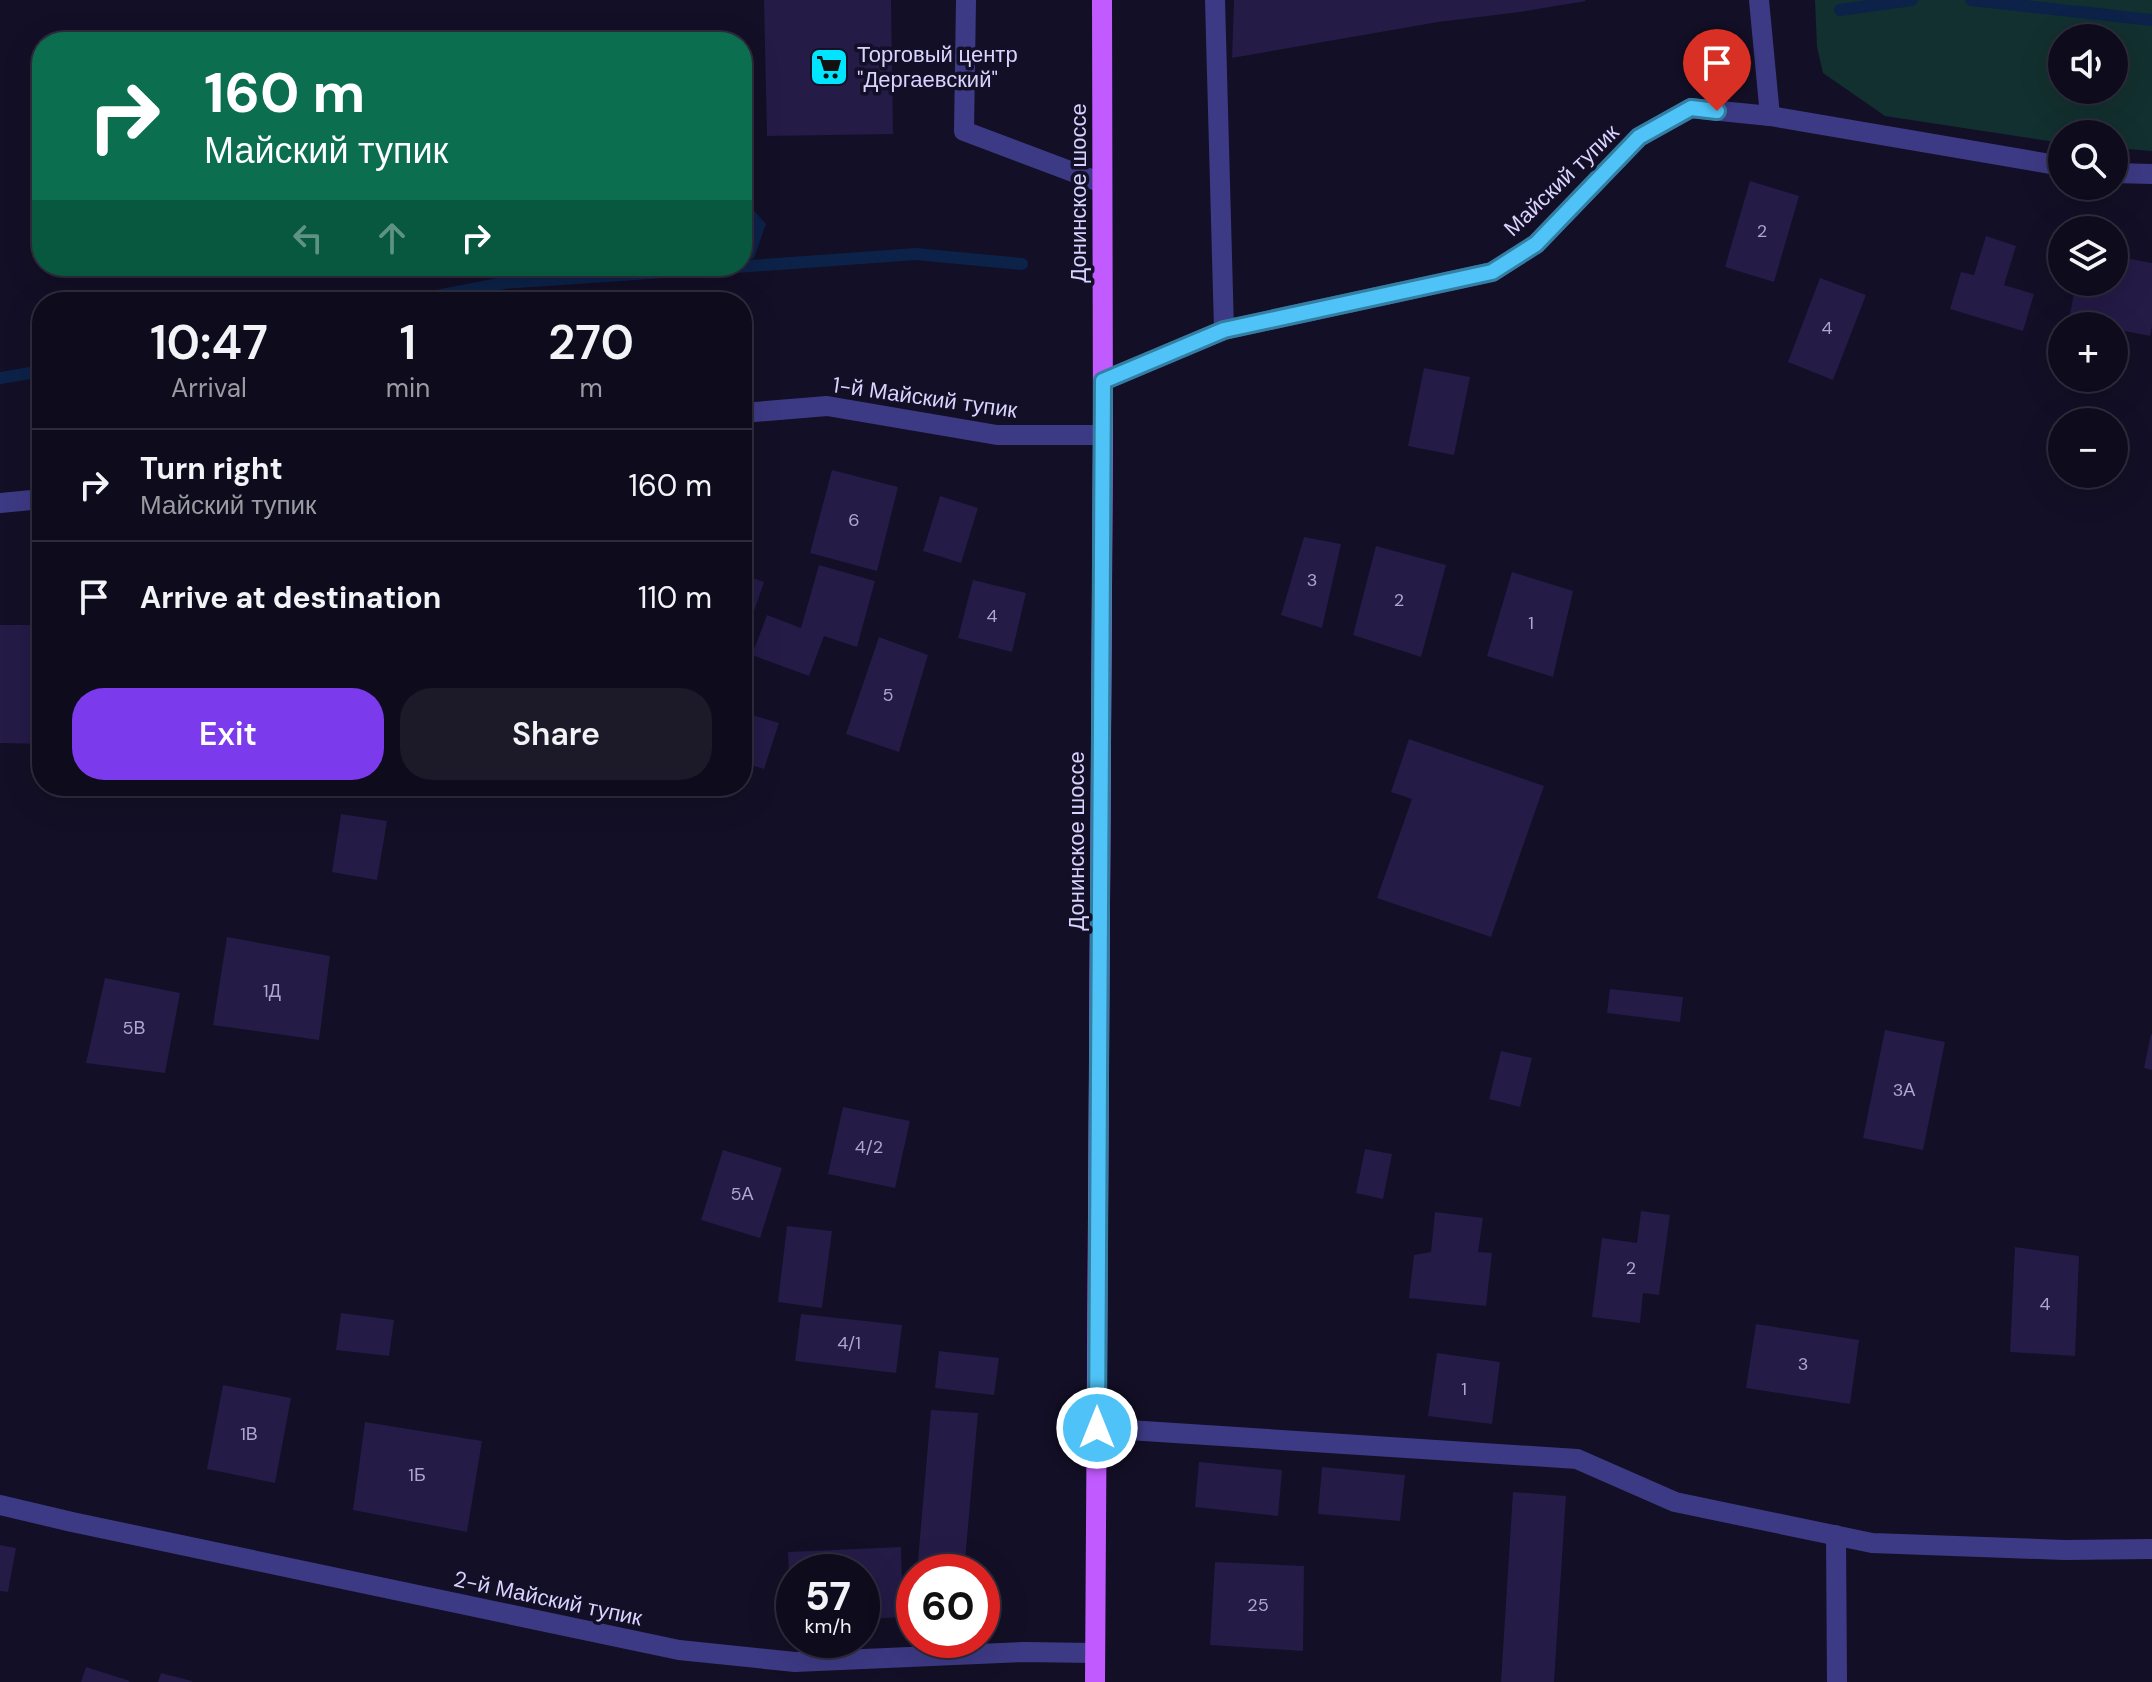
<!DOCTYPE html>
<html lang="en">
<head>
<meta charset="utf-8">
<style>
  :root { --surface:#0e0b1c; --page:#1c1929; --text:#f1f3f6; --muted:#9b9ba3; --line:#2e2b3b; --accent:#7c3aed }
  body { margin:0; font-family:"DM Sans",sans-serif; background:var(--page); color:var(--text); height:100vh; display:flex; flex-direction:column; font-size:30px; white-space:nowrap }
  * { box-sizing:border-box; margin:0 }
  p { font-size:26px; color:var(--muted) }
  .icon { flex:none; width:44px; height:44px; fill:none; stroke:currentColor; stroke-width:2; stroke-linecap:round; stroke-linejoin:round }
  .map { position:relative; flex:1; overflow:hidden }
  .drawer { position:absolute; left:32px; top:292px; width:720px; height:504px; display:flex; flex-direction:column; background:var(--surface); border-radius:32px; box-shadow:0 8px 32px #0002,0 0 0 2px var(--line) }
  .drawer>* { flex:none }
  .guide { position:absolute; left:32px; top:32px; width:720px; height:244px; border-radius:32px; box-shadow:0 8px 32px #0002,0 0 0 2px var(--line); background:#0b6e4f; color:#fff; overflow:hidden }
  .fabs { position:absolute; left:2048px; top:24px; display:grid; gap:16px }
  .fabs a { display:grid; place-items:center; width:80px; height:80px; border-radius:50%; background:var(--surface); box-shadow:0 8px 32px #0002,0 0 0 2px var(--line); font-size:40px }
  .speed { position:absolute; left:776px; top:1554px; display:flex; gap:16px; font-size:40px; font-weight:700; text-align:center }
  .speed>* { display:grid; place-content:center; width:104px; height:104px; border-radius:50%; background:var(--surface); box-shadow:0 8px 32px #0002,0 0 0 2px var(--line); line-height:1 }
  .speed small { font-size:20px; font-weight:400 }
  .speed .limit { border:12px solid #d22; background:#fff; color:#111 }
  .pin { position:absolute; display:grid; place-items:center; width:68px; height:68px; color:#fff; margin:-82px -34px; border-radius:50% 50% 50% 0; rotate:-45deg; box-shadow:0 0 8px #0007 }
  .pin .icon { rotate:45deg }
  .me { position:absolute; width:88px; margin:-44px; rotate:0deg; stroke-linejoin:round; filter:drop-shadow(0 0 6px #0008) }
  .turn { display:flex; align-items:center; gap:28px; height:168px; padding:0 40px; font-size:36px }
  .turn .icon { width:104px; height:104px; stroke-width:2.5 }
  .turn b { display:block; font-size:56px; line-height:68px }
  .lanes { display:flex; align-items:center; height:76px; padding:0 40px; background:#0003; justify-content:center; gap:40px; direction:ltr }
  .lanes .off { opacity:.35 }
  .eta { display:flex; justify-content:space-evenly; align-items:center; height:136px; text-align:center }
  .eta b { font-size:48px; font-weight:600; line-height:56px }
  .primary-button { display:flex; gap:16px; margin-top:auto; padding:16px 40px }
  .primary-button a { flex:1; height:92px; border-radius:32px; background:var(--accent); color:#fff; font-size:32px; font-weight:600; line-height:92px; text-align:center }
  .primary-button a+a { background:var(--page); color:var(--text) }
  ul { padding:0; list-style:none }
  li { display:flex; align-items:center; gap:24px; height:112px; padding:0 40px; border-top:2px solid var(--line) }
  li div { flex:1 }
  li b { display:block; font-size:30px }
  li em { font-style:normal }
  .map>svg:first-child { display:block }
  .green { fill:#12302f; fill-rule:evenodd }
  .water { fill:#0c2248 }
  .lines { fill:none; stroke-linecap:round; stroke-linejoin:round }
  .stream { stroke:#0c2248; stroke-width:12 }
  .building { fill:#241b47 }
  .lane { stroke:#3d3a85; stroke-width:20 }
  .street { stroke:#3d3a85; stroke-width:20 }
  .primary { stroke:#c25bff; stroke-width:20 }
  .route-casing { stroke:#337fa1; stroke-width:20 }
  .route { stroke:#4fc3f7; stroke-width:14 }
  .labels { text-anchor:middle; stroke-width:7; stroke-linejoin:round; paint-order:stroke }
  .number-label { font-size:18px; fill:#aca6d1 }
  .poi-label { font-size:22px; fill:#d9d4ff; stroke:#130f26; text-anchor:start }
  .street-label { font-size:22px; fill:#d9d4ff; stroke:#130f26 }
</style>
</head>
<body>
<div class="map">
<svg width="2152" height="1682" viewBox="0 0 2152 1682">
  <rect width="100%" height="100%" fill="#130f26"/>
  <path class="green" d="M 1815,0 L 2152,0 L 2152,151 L 2114,148 L 2114,134 L 2062,134 L 2062,143 L 1885,116 L 1823,73 L 1817,47 ZM 2062,38 L 2114,38 L 2114,90 L 2062,90 Z"/>
  <path class="water" d="M 742,197 L 766,224 L 754,258 L 742,264 Z"/>
  <g class="lines">
    <path class="stream" d="M 1971,0 L 2152,20
      M 1840,10 L 1912,0
      M 722,268 L 916,254 L 1022,264
      M 405,302 L 504,283 L 679,271
      M 0,378 L 42,371"/>
  </g>
  <path class="building" d="M 764,0 L 891,0 L 893,134 L 767,136 Z
    M 1234,0 L 1585,0 L 1586,1 L 1520,12 L 1438,22 L 1232,58 Z
    M 1750,181 L 1799,196 L 1774,282 L 1725,267 Z
    M 1986,236 L 2016,246 L 2004,285 L 2034,294 L 2023,331 L 1950,309 L 1961,272 L 1974,275 Z
    M 2114,256 L 2152,263 L 2152,326 L 2150,336 L 2114,329 L 2114,326 L 2098,326 L 2069,320 L 2076,282 L 2114,282 Z
    M 1820,278 L 1866,295 L 1833,380 L 1788,362 Z
    M 1424,368 L 1470,377 L 1454,455 L 1408,446 Z
    M 832,470 L 898,487 L 877,571 L 810,553 Z
    M 940,496 L 978,508 L 961,563 L 923,551 Z
    M 1304,537 L 1341,544 L 1322,628 L 1281,615 Z
    M 1376,546 L 1446,565 L 1421,657 L 1353,635 Z
    M 819,565 L 875,581 L 857,647 L 824,636 L 809,676 L 752,655 L 767,615 L 801,628 Z
    M 1512,572 L 1573,591 L 1553,677 L 1487,656 Z
    M 742,574 L 764,582 L 749,626 L 742,623 Z
    M 973,580 L 1026,593 L 1012,652 L 958,638 Z
    M 0,625 L 42,625 L 42,744 L 0,743 Z
    M 879,637 L 928,655 L 899,752 L 846,734 Z
    M 742,712 L 779,723 L 764,769 L 742,762 Z
    M 1409,739 L 1544,786 L 1491,937 L 1377,898 L 1412,799 L 1391,792 Z
    M 341,814 L 387,821 L 377,880 L 332,872 Z
    M 227,937 L 330,956 L 319,1040 L 213,1025 Z
    M 105,978 L 180,993 L 165,1073 L 86,1063 Z
    M 1610,989 L 1683,997 L 1680,1022 L 1607,1013 Z
    M 1885,1030 L 1945,1042 L 1923,1150 L 1863,1138 Z
    M 2151,1034 L 2152,1035 L 2152,1070 L 2144,1068 Z
    M 1501,1051 L 1532,1058 L 1520,1107 L 1489,1099 Z
    M 843,1107 L 910,1121 L 895,1188 L 828,1174 Z
    M 1365,1149 L 1392,1154 L 1383,1199 L 1356,1193 Z
    M 723,1150 L 782,1168 L 760,1238 L 701,1220 Z
    M 1641,1211 L 1670,1215 L 1659,1295 L 1643,1293 L 1640,1323 L 1592,1317 L 1602,1238 L 1637,1243 Z
    M 1435,1212 L 1483,1218 L 1478,1252 L 1492,1253 L 1486,1306 L 1409,1298 L 1414,1255 L 1431,1252 Z
    M 787,1226 L 832,1231 L 822,1308 L 778,1302 Z
    M 2015,1247 L 2079,1256 L 2075,1356 L 2010,1352 Z
    M 341,1313 L 394,1320 L 389,1356 L 336,1350 Z
    M 801,1314 L 902,1325 L 896,1373 L 795,1361 Z
    M 1756,1324 L 1859,1340 L 1850,1404 L 1746,1388 Z
    M 939,1351 L 999,1358 L 994,1395 L 935,1388 Z
    M 1437,1353 L 1500,1362 L 1492,1424 L 1428,1416 Z
    M 223,1385 L 291,1398 L 275,1483 L 207,1469 Z
    M 931,1410 L 978,1413 L 964,1572 L 917,1572 Z
    M 365,1422 L 482,1441 L 467,1532 L 353,1510 Z
    M 1199,1462 L 1282,1470 L 1278,1516 L 1195,1507 Z
    M 1322,1467 L 1405,1475 L 1400,1521 L 1318,1514 Z
    M 1513,1492 L 1566,1496 L 1554,1682 L 1501,1682 Z
    M 0,1545 L 16,1548 L 8,1592 L 0,1591 Z
    M 901,1547 L 903,1617 L 862,1619 L 862,1572 L 794,1572 L 794,1622 L 791,1622 L 788,1552 Z
    M 1215,1562 L 1304,1566 L 1303,1651 L 1210,1645 Z
    M 86,1667 L 130,1681 L 129,1682 L 81,1682 Z
    M 161,1673 L 192,1681 L 192,1682 L 158,1682 Z"/>
  <g class="lines">
    <path class="lane" d="M 966,0 L 964,131 L 1102,183
      M 1215,0 L 1224,330
      M 1759,0 L 1770,116"/>
    <path class="street" d="M 2114,173 L 2152,174
      M 1103,381 L 1224,330 L 1492,272 L 1536,244 L 1639,137 L 1691,108 L 1770,116 L 2062,166
      M 742,413 L 827,406 L 997,435 L 1103,435
      M 0,503 L 42,499
      M 1097,1428 L 1577,1459 L 1675,1502 L 1872,1543 L 2065,1550 L 2152,1549
      M 0,1505 L 72,1522 L 679,1650 L 795,1662 L 1024,1652 L 1095,1653
      M 1836,1535 L 1837,1682"/>
    <path class="primary" d="M 1095,1682 L 1103,435 L 1102,0"/>
  </g>
  <g class="lines">
    <g class="route-casing">
      <path id="route" d="M 1097,1428 L 1103,381 L 1224,330 L 1492,272 L 1536,244 L 1639,137 L 1691,108 L 1717,111"/>
    </g>
    <use href="#route" class="route"/>
  </g>
  <defs>
    <g id="supermarket-square" transform="scale(2)"><rect x="-9" y="-9" width="18" height="18" rx="4" fill="#00e5ff" stroke="#130f26"/><path d="M-6-5.5h2.5l.6 2H6L4.5 2H-2.5L-4.4-4H-6ZM-1.5 3.2a1.3 1.3 0 1 0 .1 0ZM3 3.2a1.3 1.3 0 1 0 .1 0Z" fill="#111"/></g>
  </defs>
  <g fill-rule="evenodd">
    <use href="#supermarket-square" x="829" y="67"/>
  </g>
  <g class="labels">
    <g class="number-label">
      <text x="1762" y="237">2</text>
      <text x="1827" y="334">4</text>
      <text x="854" y="526">6</text>
      <text x="1312" y="586">3</text>
      <text x="1399" y="606">2</text>
      <text x="992" y="622">4</text>
      <text x="1531" y="629">1</text>
      <text x="888" y="701">5</text>
      <text x="272" y="997">1Д</text>
      <text x="134" y="1034">5В</text>
      <text x="1904" y="1096">3А</text>
      <text x="869" y="1153">4/2</text>
      <text x="742" y="1200">5А</text>
      <text x="1631" y="1274">2</text>
      <text x="2045" y="1310">4</text>
      <text x="849" y="1349">4/1</text>
      <text x="1803" y="1370">3</text>
      <text x="1464" y="1395">1</text>
      <text x="249" y="1440">1В</text>
      <text x="417" y="1481">1Б</text>
      <text x="1258" y="1611">25</text>
    </g>
    <g class="poi-label">
      <text x="857" y="62">Торговый центр<tspan x="857" dy="25">"Дергаевский"</tspan></text>
    </g>
    <g class="street-label">
      <text transform="translate(1561 180) rotate(-44)" y="8">Майский тупик</text>
      <text transform="translate(1078 193) rotate(-90)" y="8">Донинское шоссе</text>
      <text transform="translate(925 397) rotate(8)" y="8">1-й Майский тупик</text>
      <text transform="translate(1076 841) rotate(-90)" y="8">Донинское шоссе</text>
      <text transform="translate(548 1598) rotate(12)" y="8">2-й Майский тупик</text>
    </g>
  </g>
</svg>
<div class="fabs">
<a><svg class="icon" aria-label="sound" viewBox="0 0 24 24"><path d="M4 9h4l5-4v14l-5-4H4zM17 9q2 3 0 6"/></svg></a>
<a><svg class="icon" aria-label="search" viewBox="0 0 24 24"><circle cx="10" cy="10" r="6"/><path d="M15 15l6 6"/></svg></a>
<a><svg class="icon" aria-label="layers" viewBox="0 0 24 24"><path d="M12 4l9 5-9 5-9-5zM3 14l9 5 9-5"/></svg></a>
<a>+</a>
<a>−</a>
</div>
<div class="speed"><div>57<small>km/h</small></div><div class="limit">60</div></div>
<div class="pin" style="left:1717px;top:111px;background:#d93025"><svg class="icon" aria-label="arrive" viewBox="0 0 24 24"><path d="M6 21V4h12l-3 4 3 4H6"/></svg></div>
<svg class="me" style="left:1097px;top:1428px" viewBox="-20 -20 40 40"><circle r="17" fill="#4fc3f7" stroke="#fff" stroke-width="3"/><path d="M0-11L8 9 0 5-8 9z" fill="#fff"/></svg>
<div class="guide">
<div class="turn"><svg class="icon" aria-label="right" viewBox="0 0 24 24"><path d="M7 20v-9h11M14 6l5 5-5 5"/></svg><div><b>160 m</b>Майский тупик</div></div>
<div class="lanes"><svg class="icon off" aria-label="left" viewBox="0 0 24 24"><path d="M17 20v-9H6M10 6l-5 5 5 5"/></svg><svg class="icon off" aria-label="ahead" viewBox="0 0 24 24"><path d="M12 20V5M6 11l6-6 6 6"/></svg><svg class="icon" aria-label="right" viewBox="0 0 24 24"><path d="M7 20v-9h11M14 6l5 5-5 5"/></svg></div>
</div>
<section class="drawer">
<div class="eta">
<div><b>10:47</b><p>Arrival</p></div>
<div><b>1</b><p>min</p></div>
<div><b>270</b><p>m</p></div>
</div>
<ul>
<li><svg class="icon" aria-label="right" viewBox="0 0 24 24"><path d="M7 20v-9h11M14 6l5 5-5 5"/></svg><div><b>Turn right</b><p>Майский тупик</p></div><em>160 m</em></li>
<li><svg class="icon" aria-label="arrive" viewBox="0 0 24 24"><path d="M6 21V4h12l-3 4 3 4H6"/></svg><div><b>Arrive at destination</b></div><em>110 m</em></li>
</ul>
<div class="primary-button"><a>Exit</a><a>Share</a></div>
</section>
</div>
</body>
</html>
